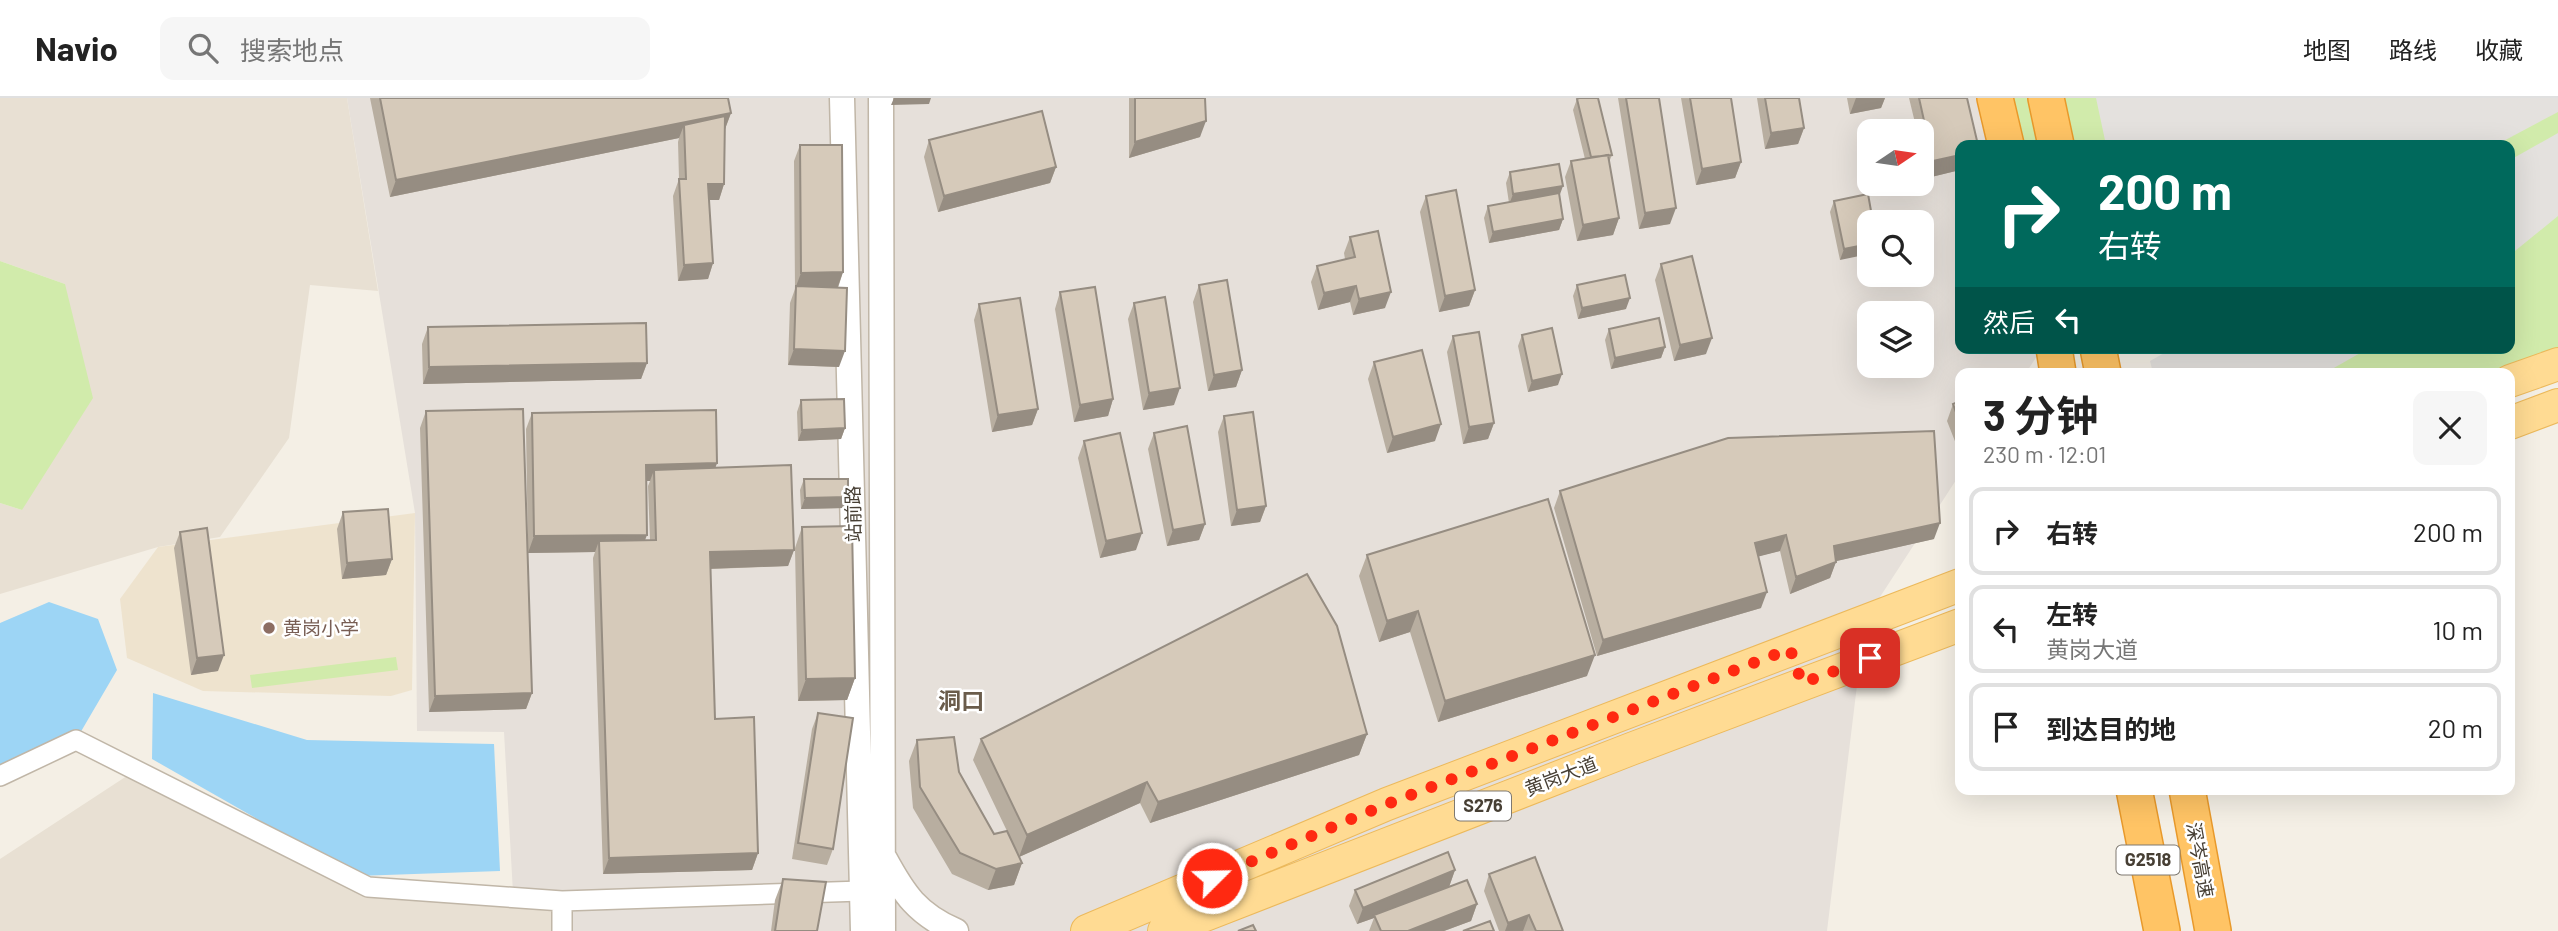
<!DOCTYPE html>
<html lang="zh">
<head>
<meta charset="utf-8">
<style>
  :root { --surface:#fff; --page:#f6f6f6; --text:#222; --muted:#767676; --line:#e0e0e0 }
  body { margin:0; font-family:Barlow,"Noto Sans SC",sans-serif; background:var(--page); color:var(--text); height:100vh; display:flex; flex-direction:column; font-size:26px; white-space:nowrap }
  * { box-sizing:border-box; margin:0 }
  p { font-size:23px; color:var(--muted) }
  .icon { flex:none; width:38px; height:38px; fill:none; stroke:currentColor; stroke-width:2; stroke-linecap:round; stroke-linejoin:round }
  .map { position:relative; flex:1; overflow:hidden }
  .panel { position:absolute; left:1955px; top:270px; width:560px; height:427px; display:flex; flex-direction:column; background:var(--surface); border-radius:14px; box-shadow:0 7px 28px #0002 }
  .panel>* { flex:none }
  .guide { position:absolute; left:1955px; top:42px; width:560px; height:214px; border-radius:14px; box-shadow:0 7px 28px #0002; background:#00695c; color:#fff; overflow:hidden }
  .needle { width:46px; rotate:77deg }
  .tools { position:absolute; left:1857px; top:21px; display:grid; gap:14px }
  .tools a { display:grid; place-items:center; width:77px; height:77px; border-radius:14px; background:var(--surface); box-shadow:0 7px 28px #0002; font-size:35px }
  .pin { position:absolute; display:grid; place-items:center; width:60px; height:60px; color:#fff; margin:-30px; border-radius:14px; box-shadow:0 4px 10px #0006 }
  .me { position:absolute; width:77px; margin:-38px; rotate:67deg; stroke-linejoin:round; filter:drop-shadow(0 0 5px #0008) }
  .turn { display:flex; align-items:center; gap:24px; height:147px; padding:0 28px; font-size:32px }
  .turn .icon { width:91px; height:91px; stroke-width:2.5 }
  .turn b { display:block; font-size:49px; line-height:60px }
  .then { display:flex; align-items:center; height:66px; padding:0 28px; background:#0003; gap:14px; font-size:26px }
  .round { display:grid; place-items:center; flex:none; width:74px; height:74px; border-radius:14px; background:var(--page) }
  .head { display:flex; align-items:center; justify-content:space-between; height:119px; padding:0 28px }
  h1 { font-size:42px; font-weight:700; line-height:52px }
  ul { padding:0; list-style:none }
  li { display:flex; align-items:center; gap:21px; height:88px; margin:0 14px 10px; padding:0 14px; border:4px solid var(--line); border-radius:14px }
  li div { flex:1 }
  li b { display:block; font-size:26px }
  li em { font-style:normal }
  header { display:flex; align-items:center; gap:42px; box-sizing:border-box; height:98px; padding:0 35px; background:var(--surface); border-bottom:2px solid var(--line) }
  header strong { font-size:33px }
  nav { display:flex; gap:38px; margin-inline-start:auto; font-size:24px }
  .search { width:490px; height:63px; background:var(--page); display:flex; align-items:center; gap:18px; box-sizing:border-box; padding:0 24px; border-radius:14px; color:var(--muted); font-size:26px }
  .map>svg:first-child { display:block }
  .residential { fill:#e8e0d3 }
  .industrial { fill:#e6e0da; fill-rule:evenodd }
  .education { fill:#eee3ce }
  .green { fill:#d1ebab }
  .parking { fill:#e4e1de }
  .water { fill:#9dd5f5 }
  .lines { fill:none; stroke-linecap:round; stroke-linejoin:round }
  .minor-casing { stroke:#c0b6a7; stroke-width:22 }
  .tertiary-casing { stroke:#c0b6a7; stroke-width:27 }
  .primary-casing { stroke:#ecb95b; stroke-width:34 }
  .motorway-casing { stroke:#e8992b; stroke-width:38 }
  .minor { stroke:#fff; stroke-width:19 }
  .tertiary { stroke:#fff; stroke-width:24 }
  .primary { stroke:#ffdb93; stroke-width:32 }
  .motorway { stroke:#ffc465; stroke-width:35 }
  .wall { fill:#b8aea0; fill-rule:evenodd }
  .shaded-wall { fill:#968d82 }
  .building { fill:#d6caba; stroke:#968d82; stroke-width:2 }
  .route { stroke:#ff2911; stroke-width:12; stroke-dasharray:0 21.6 }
  .education-dot { fill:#8d6e63; stroke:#fff; stroke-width:2.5 }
  .labels { text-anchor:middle; stroke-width:5; stroke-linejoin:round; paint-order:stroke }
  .shield { fill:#fff; stroke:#7e7971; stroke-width:2 }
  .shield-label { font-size:18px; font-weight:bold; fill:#473f34 }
  .street-label { font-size:19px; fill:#473f34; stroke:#fff }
  .education-label { font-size:19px; fill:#785e54; stroke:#fff; text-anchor:start }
  .quarter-label { font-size:23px; font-weight:bold; fill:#6a5c4b; stroke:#fff }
</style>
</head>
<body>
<header>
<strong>Navio</strong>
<div class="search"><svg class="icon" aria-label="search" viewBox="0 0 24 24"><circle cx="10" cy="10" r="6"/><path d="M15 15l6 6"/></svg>搜索地点</div>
<nav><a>地图</a><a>路线</a><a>收藏</a></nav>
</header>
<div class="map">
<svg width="2558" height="833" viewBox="0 0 2558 833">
  <rect width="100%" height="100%" fill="#f4efe5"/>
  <path class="residential" d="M 0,0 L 347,0 L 378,193 L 310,187 L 289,340 L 220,439 L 158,449 L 0,496 L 0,405 L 22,412 L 65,186 L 0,163 Z
    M 136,672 L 368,789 L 572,798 L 573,833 L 0,833 L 0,761 Z"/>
  <path class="industrial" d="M 347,0 L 1995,0 L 2006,47 L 1960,47 L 1960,250 L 2042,250 L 2026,275 L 1960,275 L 1960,376 L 1865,522 L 1827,833 L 573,833 L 571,798 L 513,795 L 504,634 L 417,633 L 415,415 ZM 1869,33 L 1922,33 L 1922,86 L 1869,86 ZM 1869,124 L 1922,124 L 1922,177 L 1869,177 ZM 1869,215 L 1922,215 L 1922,268 L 1869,268 Z"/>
  <path class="education" d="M 415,415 L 412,592 L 391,598 L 203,593 L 127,560 L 120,501 L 158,449 Z"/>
  <path class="green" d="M 1995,0 L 2558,0 L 2558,251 L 2486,275 L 2294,275 L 2136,250 L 2510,250 L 2510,47 L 2006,47 Z
    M 0,163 L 65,186 L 93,300 L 22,412 L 0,405 Z
    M 396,559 L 398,572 L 252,590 L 250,577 Z"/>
  <path class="parking" d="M 2096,0 L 2558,0 L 2558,14 L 2496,47 L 2106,47 Z
    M 2558,35 L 2558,118 L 2510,157 L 2510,62 Z
    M 2173,250 L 2369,250 L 2325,275 L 2153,275 L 2150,263 Z"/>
  <path class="water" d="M 49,504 L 98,521 L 117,572 L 76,642 L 0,678 L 0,525 Z
    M 153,595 L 307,642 L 494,646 L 500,773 L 357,778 L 152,661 Z"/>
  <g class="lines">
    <g class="minor-casing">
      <path id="minor" d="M 0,678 L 76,642 L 368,789 L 562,803 L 862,793
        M 562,833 L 562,803"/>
    </g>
    <g class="tertiary-casing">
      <path id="tertiary" d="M 842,0 L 863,833
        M 881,0 L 883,833
        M 885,761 C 904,796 917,816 956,833"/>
    </g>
    <g class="primary-casing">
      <path id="primary" d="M 2510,283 L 2558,266
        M 2510,325 L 2558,307
        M 1087,833 L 1387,706 L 1960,487
        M 1164,833 L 1631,651 L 1960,527"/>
    </g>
    <g class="motorway-casing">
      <path id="motorway" d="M 1995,0 L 2006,47
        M 2046,0 L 2056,47
        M 2054,250 L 2058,275
        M 2098,250 L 2103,275
        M 2134,691 L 2162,833
        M 2187,691 L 2213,833"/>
    </g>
    <use href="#minor" class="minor"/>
    <use href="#tertiary" class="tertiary"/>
    <use href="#primary" class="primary"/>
    <use href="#motorway" class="motorway"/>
  </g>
  <path class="wall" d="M 370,0 L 728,0 L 731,15 L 725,31 L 724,86 L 719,102 L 709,102 L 713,165 L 708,181 L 678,183 L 673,98 L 679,81 L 678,44 L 679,40 L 390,99 Z
    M 1129,0 L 1205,0 L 1200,39 L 1129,60 Z
    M 1618,0 L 1659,0 L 1670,126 L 1639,131 Z
    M 1681,0 L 1731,0 L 1741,64 L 1735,80 L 1696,87 Z
    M 1757,0 L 1799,0 L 1804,30 L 1798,46 L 1765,51 Z
    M 1847,0 L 1885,0 L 1881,10 L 1850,16 Z
    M 1909,0 L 1967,0 L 1960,47 L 1960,72 L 1927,80 L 1922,55 L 1922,33 L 1917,33 Z
    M 1577,1 L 1612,57 L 1609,64 L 1619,120 L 1613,137 L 1577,143 L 1565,79 L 1571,63 L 1585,61 L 1573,12 Z
    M 929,42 L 1056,69 L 1050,85 L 938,114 L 924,59 Z
    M 800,47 L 843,174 L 838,190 L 839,269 L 788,267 L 790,205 L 795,191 L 794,63 Z
    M 1510,74 L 1559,99 L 1563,121 L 1559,132 L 1489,145 L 1484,120 L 1488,108 L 1509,105 L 1506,85 Z
    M 1426,98 L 1475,192 L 1469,208 L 1439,214 L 1420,114 Z
    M 1834,103 L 1873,124 L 1840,162 L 1830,114 Z
    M 1350,139 L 1385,210 L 1353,217 L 1350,204 L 1318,212 L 1311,184 L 1317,168 L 1345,161 L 1344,155 Z
    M 1661,166 L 1706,256 L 1674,263 L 1655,182 Z
    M 1199,187 L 1242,272 L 1236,289 L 1208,293 L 1193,204 Z
    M 1577,187 L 1626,211 L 1578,221 L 1573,198 Z
    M 1060,194 L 1113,301 L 1108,318 L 1074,324 L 1055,211 Z
    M 1134,205 L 1174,307 L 1143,312 L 1128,221 Z
    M 979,206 L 1038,311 L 1032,327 L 992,334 L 974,222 Z
    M 428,229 L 647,265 L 641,281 L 423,286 L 422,246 Z
    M 1609,231 L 1665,249 L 1661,260 L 1611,271 L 1605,242 Z
    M 1522,237 L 1558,287 L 1528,294 L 1518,248 Z
    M 1453,238 L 1494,325 L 1488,341 L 1463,346 L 1447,254 Z
    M 1374,264 L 1435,343 L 1387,355 L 1368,281 Z
    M 801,302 L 845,330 L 841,341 L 798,343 L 797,314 Z
    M 1960,303 L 1960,356 L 1947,323 L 1953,306 Z
    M 426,313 L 532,595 L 526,611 L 429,614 L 420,330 Z
    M 532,315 L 717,365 L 715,370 L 794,452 L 788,468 L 710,471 L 715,621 L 758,755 L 752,772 L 603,776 L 593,460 L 595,454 L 528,455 L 526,331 ZM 646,383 L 650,383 L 648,388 L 650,442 L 645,442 Z
    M 1224,318 L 1266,408 L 1260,424 L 1231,428 L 1218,334 Z
    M 1154,335 L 1205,426 L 1199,442 L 1167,448 L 1148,351 Z
    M 1084,343 L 1136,452 L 1100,460 L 1078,360 Z
    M 804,381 L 848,399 L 844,410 L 801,411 L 800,392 Z
    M 1560,393 L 1934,441 L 1836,463 L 1830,480 L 1790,496 L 1780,453 L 1759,458 L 1761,510 L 1597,558 L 1554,410 Z
    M 343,414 L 392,461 L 386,477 L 342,481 L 337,431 Z
    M 802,429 L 855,580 L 847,602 L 798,603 L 795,450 Z
    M 180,434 L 218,573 L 191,577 L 174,450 Z
    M 1367,457 L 1587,578 L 1438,624 L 1410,534 L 1379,544 L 1359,478 Z
    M 818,615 L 833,751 L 827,767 L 792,761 L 812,631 Z
    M 1367,636 L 1359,657 L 1150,725 L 1140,705 L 1019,759 L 1008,735 L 1022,765 L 1014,787 L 988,792 L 952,776 L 913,710 L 909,663 L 917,642 L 959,674 L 994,736 L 1007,733 L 973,662 L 981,641 Z
    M 1455,772 L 1449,789 L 1477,806 L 1471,823 L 1444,833 L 1369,833 L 1374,820 L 1357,826 L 1349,808 L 1355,792 Z
    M 1489,776 L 1563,833 L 1499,833 L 1484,793 Z
    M 783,781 L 817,833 L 771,833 L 775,802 Z"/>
  <path class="shaded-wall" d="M 894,0 L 931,0 L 929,6 L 891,7 Z
    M 1856,0 L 1885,0 L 1881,10 L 1850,16 Z
    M 731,15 L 725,31 L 684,27 L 679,40 L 390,99 L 396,82 Z
    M 1206,23 L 1200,39 L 1129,60 L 1135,44 Z
    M 1804,30 L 1798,46 L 1765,51 L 1771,35 Z
    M 1960,57 L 1960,72 L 1927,80 L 1933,63 Z
    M 1741,64 L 1735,80 L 1696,87 L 1702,71 Z
    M 1056,69 L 1050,85 L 938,114 L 944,98 Z
    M 708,86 L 724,86 L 719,102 L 702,102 Z
    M 1563,88 L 1559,99 L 1509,107 L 1513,96 Z
    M 1676,110 L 1670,126 L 1639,131 L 1645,115 Z
    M 1619,120 L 1613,137 L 1577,143 L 1583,127 Z
    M 1563,121 L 1559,132 L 1489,145 L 1493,134 Z
    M 1869,146 L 1869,156 L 1840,162 L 1844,151 Z
    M 713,165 L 708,181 L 678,183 L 684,167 Z
    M 843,174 L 837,191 L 796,188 L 795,191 L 801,175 Z
    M 1356,188 L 1350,204 L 1318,212 L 1324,195 Z
    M 1475,192 L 1469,208 L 1439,214 L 1445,198 Z
    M 1391,194 L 1385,210 L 1353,217 L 1359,201 Z
    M 1630,200 L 1626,211 L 1578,221 L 1582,210 Z
    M 1712,240 L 1706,256 L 1674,263 L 1680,247 Z
    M 1665,249 L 1661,260 L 1611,271 L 1615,260 Z
    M 794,251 L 845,253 L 839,269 L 788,267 Z
    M 647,265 L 641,281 L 423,286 L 429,269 Z
    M 1242,272 L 1236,289 L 1208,293 L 1214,277 Z
    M 1562,276 L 1558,287 L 1528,294 L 1532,283 Z
    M 1180,290 L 1174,307 L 1143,312 L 1149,295 Z
    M 1113,301 L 1108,318 L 1074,324 L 1080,307 Z
    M 1038,311 L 1032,327 L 992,334 L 998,317 Z
    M 1494,325 L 1488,341 L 1463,346 L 1469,329 Z
    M 1441,326 L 1435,343 L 1387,355 L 1393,339 Z
    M 845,330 L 841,341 L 798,343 L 802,332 Z
    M 717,365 L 711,382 L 654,372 L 650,383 L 640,383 L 646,367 Z
    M 848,399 L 844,410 L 801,411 L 805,400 Z
    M 1266,408 L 1260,424 L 1231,428 L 1237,412 Z
    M 1940,425 L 1934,441 L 1828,465 L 1834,448 Z
    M 1205,426 L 1199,442 L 1167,448 L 1173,432 Z
    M 1142,435 L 1136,452 L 1100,460 L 1106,443 Z
    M 647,437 L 641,453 L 599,443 L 595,454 L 528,455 L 534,438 Z
    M 1786,437 L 1780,453 L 1749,461 L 1755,445 Z
    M 794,452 L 788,468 L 704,471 L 710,454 Z
    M 392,461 L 386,477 L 342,481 L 347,465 Z
    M 1836,464 L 1830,480 L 1790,496 L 1796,479 Z
    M 1767,494 L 1761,510 L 1597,558 L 1603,542 Z
    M 1418,513 L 1410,534 L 1379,544 L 1387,523 Z
    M 224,557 L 218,573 L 191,577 L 197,560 Z
    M 1595,557 L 1587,578 L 1438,624 L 1445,603 Z
    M 855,580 L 847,602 L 798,603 L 806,581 Z
    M 532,595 L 526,611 L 429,614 L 435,598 Z
    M 1367,636 L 1359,657 L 1150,725 L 1158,704 Z
    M 1147,684 L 1140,705 L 1019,759 L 1027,737 Z
    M 758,755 L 752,772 L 603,776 L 609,760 Z
    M 1022,765 L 1014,787 L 988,792 L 996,771 Z
    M 1455,772 L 1449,789 L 1374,817 L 1374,820 L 1357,826 L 1363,810 Z
    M 1477,806 L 1471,823 L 1444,833 L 1408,833 Z
    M 1529,817 L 1523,833 L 1505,833 L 1508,825 Z"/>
  <path class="building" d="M 380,0 L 728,0 L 731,15 L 396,82 Z
    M 1135,0 L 1205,0 L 1206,23 L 1135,44 Z
    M 1579,0 L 1598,0 L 1612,57 L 1591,59 L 1577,1 Z
    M 1626,0 L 1659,0 L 1676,110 L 1645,115 Z
    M 1690,0 L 1731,0 L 1741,64 L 1702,71 Z
    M 1765,0 L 1799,0 L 1804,30 L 1771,35 Z
    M 1919,0 L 1967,0 L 1978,47 L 1960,47 L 1960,57 L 1933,63 Z
    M 1042,13 L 1056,69 L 944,98 L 929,42 Z
    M 725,18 L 724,86 L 708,86 L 713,165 L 684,167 L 679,81 L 686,81 L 684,27 Z
    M 800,47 L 842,47 L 843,174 L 801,175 Z
    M 1608,57 L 1619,120 L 1583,127 L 1571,63 Z
    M 1559,66 L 1563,88 L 1513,96 L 1510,74 Z
    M 1456,92 L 1475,192 L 1445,198 L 1426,98 Z
    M 1559,95 L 1563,121 L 1493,134 L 1488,108 Z
    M 1868,96 L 1873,124 L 1869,124 L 1869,146 L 1844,151 L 1834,103 Z
    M 1378,133 L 1391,194 L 1359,201 L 1356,188 L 1324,195 L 1317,168 L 1355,159 L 1350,139 Z
    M 1692,158 L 1712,240 L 1680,247 L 1661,166 Z
    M 1625,177 L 1630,200 L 1582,210 L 1577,187 Z
    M 1227,182 L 1242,272 L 1214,277 L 1199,187 Z
    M 796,188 L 847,190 L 845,253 L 794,251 Z
    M 1095,189 L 1113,301 L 1080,307 L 1060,194 Z
    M 1165,199 L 1180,290 L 1149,295 L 1134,205 Z
    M 1020,200 L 1038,311 L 998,317 L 979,206 Z
    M 1659,220 L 1665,249 L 1615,260 L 1609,231 Z
    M 646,225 L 647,265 L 429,269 L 428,229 Z
    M 1552,230 L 1562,276 L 1532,283 L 1522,237 Z
    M 1479,234 L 1494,325 L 1469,329 L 1453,238 Z
    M 1422,252 L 1441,326 L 1393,339 L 1374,264 Z
    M 844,301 L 845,330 L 802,332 L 801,302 Z
    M 1960,303 L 1960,325 L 1953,306 Z
    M 523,311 L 532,595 L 435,598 L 426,313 Z
    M 716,312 L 717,365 L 646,367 L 647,437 L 534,438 L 532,315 Z
    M 1253,314 L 1266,408 L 1237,412 L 1224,318 Z
    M 1187,328 L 1205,426 L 1173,432 L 1154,335 Z
    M 1934,333 L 1940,425 L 1834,448 L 1836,464 L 1796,479 L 1786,437 L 1755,445 L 1767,494 L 1603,542 L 1560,393 L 1728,340 Z
    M 1120,335 L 1142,435 L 1106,443 L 1084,343 Z
    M 791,367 L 794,452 L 710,454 L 715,621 L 754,619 L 758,755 L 609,760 L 599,443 L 656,442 L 654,372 Z
    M 804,381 L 848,381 L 848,399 L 805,400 Z
    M 1548,401 L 1595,557 L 1445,603 L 1418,513 L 1387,523 L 1367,457 Z
    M 388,411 L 392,461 L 347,465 L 343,414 Z
    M 852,428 L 855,580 L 806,581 L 802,429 Z
    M 207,430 L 224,557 L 197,560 L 180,434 Z
    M 1307,476 L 1337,528 L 1367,636 L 1158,704 L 1147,684 L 1027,737 L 981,641 Z
    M 818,615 L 853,620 L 833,751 L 798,745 Z
    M 954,639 L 959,674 L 994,736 L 1007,733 L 1022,765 L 996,771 L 960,755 L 920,689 L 917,642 Z
    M 1448,754 L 1455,772 L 1363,810 L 1355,792 Z
    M 1535,759 L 1563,833 L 1536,833 L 1529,817 L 1508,825 L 1489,776 Z
    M 783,781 L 826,784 L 817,833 L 775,833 Z
    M 1467,782 L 1477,806 L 1408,833 L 1381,833 L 1374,817 Z
    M 1490,823 L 1494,833 L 1463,833 Z
    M 1253,827 L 1256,833 L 1238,833 Z"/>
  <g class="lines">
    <path class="route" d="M 1212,780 L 1387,706 L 1790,551 L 1802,585 L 1870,560"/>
  </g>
  <circle class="education-dot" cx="269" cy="530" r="7"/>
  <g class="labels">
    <g class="shield">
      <rect x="1455" y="693.5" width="56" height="29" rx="5"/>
      <rect x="2116.5" y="747.5" width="63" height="29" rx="5"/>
    </g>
    <g class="shield-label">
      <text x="1483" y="714">S276</text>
      <text x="2148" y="768">G2518</text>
    </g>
    <g class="street-label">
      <text transform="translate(853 416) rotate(-91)" y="7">站前路</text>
      <text transform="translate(1561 678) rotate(-21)" y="7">黄岗大道</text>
      <text transform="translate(2200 762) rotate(80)" y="7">深岑高速</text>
    </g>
    <g class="education-label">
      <text x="283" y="537">黄岗小学</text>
    </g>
    <g class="quarter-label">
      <text x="961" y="611">洞口</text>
    </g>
  </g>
</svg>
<div class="tools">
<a><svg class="needle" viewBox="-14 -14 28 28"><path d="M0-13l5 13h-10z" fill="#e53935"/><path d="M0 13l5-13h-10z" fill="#767676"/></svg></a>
<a><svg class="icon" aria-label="search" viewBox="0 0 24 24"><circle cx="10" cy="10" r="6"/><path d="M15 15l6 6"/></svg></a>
<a><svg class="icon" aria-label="layers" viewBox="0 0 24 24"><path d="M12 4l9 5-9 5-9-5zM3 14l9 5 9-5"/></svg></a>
</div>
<div class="pin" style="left:1870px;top:560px;background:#d93025"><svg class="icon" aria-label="arrive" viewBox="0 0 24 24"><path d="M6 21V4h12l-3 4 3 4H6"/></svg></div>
<svg class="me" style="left:1212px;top:780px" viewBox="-20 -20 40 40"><circle r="17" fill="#ff2911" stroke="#fff" stroke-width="3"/><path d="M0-11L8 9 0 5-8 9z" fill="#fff"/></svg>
<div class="guide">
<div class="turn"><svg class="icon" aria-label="right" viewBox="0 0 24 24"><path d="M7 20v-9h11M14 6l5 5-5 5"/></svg><div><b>200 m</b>右转</div></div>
<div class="then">然后<svg class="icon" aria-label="left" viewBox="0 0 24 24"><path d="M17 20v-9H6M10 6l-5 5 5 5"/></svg></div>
</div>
<section class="panel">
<div class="head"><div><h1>3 分钟</h1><p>230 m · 12:01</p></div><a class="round"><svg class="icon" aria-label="close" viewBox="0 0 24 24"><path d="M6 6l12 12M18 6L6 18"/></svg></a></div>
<ul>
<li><svg class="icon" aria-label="right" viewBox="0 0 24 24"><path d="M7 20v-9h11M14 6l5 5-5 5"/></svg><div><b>右转</b></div><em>200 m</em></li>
<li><svg class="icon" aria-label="left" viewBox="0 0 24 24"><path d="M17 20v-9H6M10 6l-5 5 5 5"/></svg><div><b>左转</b><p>黄岗大道</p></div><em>10 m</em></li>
<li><svg class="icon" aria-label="arrive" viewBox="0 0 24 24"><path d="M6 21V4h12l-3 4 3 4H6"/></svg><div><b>到达目的地</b></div><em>20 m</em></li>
</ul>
</section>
</div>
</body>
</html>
